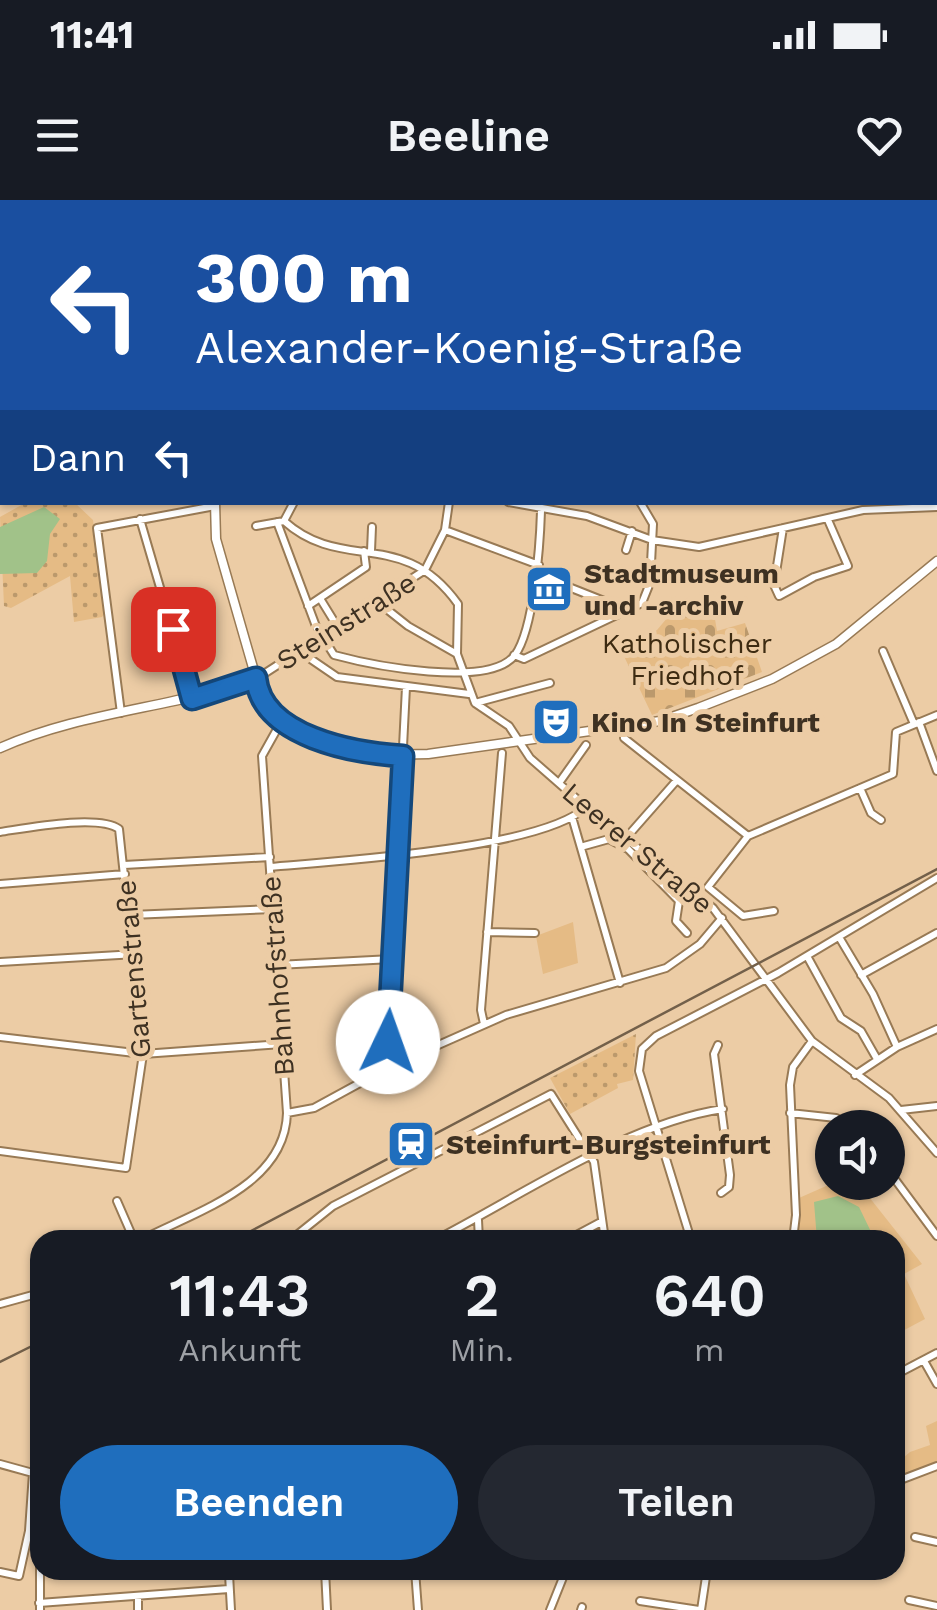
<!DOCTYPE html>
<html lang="de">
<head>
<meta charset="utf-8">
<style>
  :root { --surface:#171b24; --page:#242831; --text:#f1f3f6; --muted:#9ea1a6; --accent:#1f6ebd }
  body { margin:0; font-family:"Work Sans",sans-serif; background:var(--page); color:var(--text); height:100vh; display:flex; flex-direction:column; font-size:38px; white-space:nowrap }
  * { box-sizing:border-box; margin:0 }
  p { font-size:32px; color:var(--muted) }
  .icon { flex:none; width:55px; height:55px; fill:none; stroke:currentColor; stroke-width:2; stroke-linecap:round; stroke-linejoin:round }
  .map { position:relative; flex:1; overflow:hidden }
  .panel { position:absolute; left:30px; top:1030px; width:875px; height:350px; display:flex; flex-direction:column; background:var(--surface); border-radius:30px; box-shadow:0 2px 8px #0004 }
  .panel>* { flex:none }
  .hud { position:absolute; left:0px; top:0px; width:938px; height:305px; box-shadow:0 2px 8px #0004; background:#1a4fa0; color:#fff; overflow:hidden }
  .buttons { position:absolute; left:815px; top:910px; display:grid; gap:20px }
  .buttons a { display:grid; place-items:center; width:90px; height:90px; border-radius:50%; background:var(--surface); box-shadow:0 2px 8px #0004; font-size:50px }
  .pin { position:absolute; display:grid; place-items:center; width:85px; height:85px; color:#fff; margin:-42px; border-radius:20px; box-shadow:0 5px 15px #0006 }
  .me { position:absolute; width:110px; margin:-55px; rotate:3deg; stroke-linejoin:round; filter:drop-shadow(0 0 8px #0008) }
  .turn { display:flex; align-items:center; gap:35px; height:210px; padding:0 30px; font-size:45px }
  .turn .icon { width:130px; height:130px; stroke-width:2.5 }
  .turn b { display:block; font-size:70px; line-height:85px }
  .then { display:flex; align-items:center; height:95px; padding:0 30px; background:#0003; gap:20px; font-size:38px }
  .eta { display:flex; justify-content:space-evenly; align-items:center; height:170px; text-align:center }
  .eta b { font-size:60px; font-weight:600; line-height:70px }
  .cta { display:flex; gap:20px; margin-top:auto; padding:20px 30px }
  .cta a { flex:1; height:115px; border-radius:60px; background:var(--accent); color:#fff; font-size:40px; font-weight:600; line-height:115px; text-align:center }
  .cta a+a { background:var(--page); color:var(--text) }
  .status { display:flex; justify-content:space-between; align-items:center; height:70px; padding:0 50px; background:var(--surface); direction:ltr }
  .status svg { height:28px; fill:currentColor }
  header { display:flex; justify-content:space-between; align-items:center; height:130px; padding:0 30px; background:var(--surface); font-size:45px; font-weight:600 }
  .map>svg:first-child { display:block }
  .grass { fill:url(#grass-dots) }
  .cemetery { fill:url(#cemetery-stones) }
  .green { fill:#e5bb85 }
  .water { fill:#a1c289 }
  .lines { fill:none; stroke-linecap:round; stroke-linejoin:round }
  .minor-casing { stroke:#987a55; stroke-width:10 }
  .major-casing { stroke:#987a55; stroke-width:11 }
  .minor { stroke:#fff; stroke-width:6 }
  .major { stroke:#fff; stroke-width:8 }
  .rail { stroke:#73604a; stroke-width:2.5 }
  .route-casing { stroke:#14487b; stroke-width:25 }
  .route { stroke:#1f6ebd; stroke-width:18 }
  .labels { text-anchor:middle; stroke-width:10; stroke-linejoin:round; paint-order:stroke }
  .poi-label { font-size:28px; font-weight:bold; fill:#3e3122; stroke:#eccca5; text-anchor:start }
  .street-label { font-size:28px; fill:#3e3122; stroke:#eccca5 }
  .park-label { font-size:28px; fill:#3d2b12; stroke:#eccca5 }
</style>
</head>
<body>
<div class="status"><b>11:41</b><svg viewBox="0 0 49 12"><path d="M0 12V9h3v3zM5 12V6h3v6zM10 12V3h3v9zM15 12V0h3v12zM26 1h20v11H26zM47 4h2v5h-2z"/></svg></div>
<header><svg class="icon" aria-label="menu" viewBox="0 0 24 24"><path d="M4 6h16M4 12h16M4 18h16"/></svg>Beeline<svg class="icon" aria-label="heart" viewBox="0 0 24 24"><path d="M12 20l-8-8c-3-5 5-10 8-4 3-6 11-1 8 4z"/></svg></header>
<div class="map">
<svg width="937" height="1410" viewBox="0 0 937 1410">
  <defs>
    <pattern id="grass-dots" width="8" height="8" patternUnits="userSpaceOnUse" patternTransform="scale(2.5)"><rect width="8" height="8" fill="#e5bb85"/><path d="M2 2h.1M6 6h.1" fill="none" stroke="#bb996c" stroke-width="1.8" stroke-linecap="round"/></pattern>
    <pattern id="cemetery-stones" width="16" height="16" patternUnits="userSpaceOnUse" patternTransform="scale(2.5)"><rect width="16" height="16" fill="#e5bb85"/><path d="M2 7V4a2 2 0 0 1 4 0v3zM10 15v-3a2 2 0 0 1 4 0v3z" fill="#bb996c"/></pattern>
  </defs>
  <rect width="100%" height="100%" fill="#eccca5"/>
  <path class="grass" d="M 74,302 L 93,320 L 106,411 L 102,417 L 74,422 L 70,376 L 11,408 L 4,406 L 0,317 L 25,303 Z
    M 636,834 L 633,880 L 617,884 L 618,888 L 570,914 L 550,878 Z"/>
  <path class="cemetery" d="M 673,411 L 689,412 L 695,420 L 715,419 L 717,431 L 745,423 L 762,472 L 652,515 L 621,450 L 657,430 Z"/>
  <path class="green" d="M 573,722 L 578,763 L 543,774 L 536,736 Z
    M 833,983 L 858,983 L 922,1064 L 904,1074 L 925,1119 L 895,1135 L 895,1040 L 796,1040 L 799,998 Z
    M 937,1221 L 937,1262 L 895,1279 L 895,1265 L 910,1252 L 930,1245 L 926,1226 Z"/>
  <path class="water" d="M 44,307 L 60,319 L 50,334 L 47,361 L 37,373 L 0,374 L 0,327 Z
    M 838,996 L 859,1007 L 875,1040 L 817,1040 L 814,1002 Z"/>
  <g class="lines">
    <g class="minor-casing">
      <path id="minor" d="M 660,0 L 663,2
        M 0,167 L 2,189
        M 508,302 L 587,316 L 652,340 L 699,347 L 863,310 L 937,307
        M 140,319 L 192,497
        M 284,321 C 343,374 402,326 458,404 L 457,454 L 475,503 L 509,526 L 530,558 L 586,607 L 713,708 L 812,841 L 889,898 L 937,953
        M 277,322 L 320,437
        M 256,326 L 284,321 L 294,302
        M 783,328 L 774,385 L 779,396 L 814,377 L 848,366 L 828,320
        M 445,330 L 539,365
        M 626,350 L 632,331
        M 371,351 L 372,327
        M 536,374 L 604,401 L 621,414
        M 321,400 L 337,426
        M 379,403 L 408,426 L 457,454
        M 308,406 L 366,367 L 364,351
        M 322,436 L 334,455 C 371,465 489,489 515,455 C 534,429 540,344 541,311
        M 299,451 L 337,477 L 469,494
        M 883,451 L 914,524
        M 514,455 L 524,459 L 642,403 L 650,383 L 653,324 L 640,302
        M 256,479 L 425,370 L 445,330 L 449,302
        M 475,503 L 550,483
        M 121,513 L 97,328 L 215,306
        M 919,522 L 937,571
        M 624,538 L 748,636
        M 559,583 L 586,545
        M 860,588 L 871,613 L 881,620
        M 572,617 L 620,783
        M 0,632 C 27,628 98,614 119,629 L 143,854 L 126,968 L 0,951
        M 626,638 L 677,580
        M 584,646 L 609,639 L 628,649 L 679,701 L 676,721 L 687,733
        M 124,665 L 270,657
        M 270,667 C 336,661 542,649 586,607
        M 0,684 L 125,674
        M 774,711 L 743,716 L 708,687 L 748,636 L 893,574 L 896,532 L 937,515
        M 131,715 L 274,709
        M 487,732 L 535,733
        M 839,737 L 873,794 L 897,847
        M 807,756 L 841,818 L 861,831 L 877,859
        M 0,762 L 136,754
        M 277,765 L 392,759
        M 861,775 L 937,733
        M 484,824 L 481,810 L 502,553
        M 0,837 L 143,854 L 282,844
        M 718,845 L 714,854 L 730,975 L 729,987 L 721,993
        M 391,865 L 389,826 L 406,487
        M 855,875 L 897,847 L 937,829
        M 901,910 L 937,906
        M 287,913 L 314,908 L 391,866 L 506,815 L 666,768 L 700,744 L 722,718
        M 790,913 L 836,918 L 856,928
        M 888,970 L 937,1036
        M 117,1001 L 134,1040
        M 478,1020 L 479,1040
        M 298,1034 L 333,1006 L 551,894 L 594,962 L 605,1040
        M 571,1038 L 601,1022
        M 141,1040 C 196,1011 285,986 287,913 L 262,556 L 281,522
        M 435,1040 C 521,996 627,923 723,909
        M 691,1040 L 639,871 L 642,849 L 656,836 L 778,773 L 937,678
        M 793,1040 L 796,1015 L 790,885 L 793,867 L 812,841
        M 0,1104 L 40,1093
        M 924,1161 L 937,1184
        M 895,1175 L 937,1153
        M 0,1264 L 40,1275
        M 895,1282 L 937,1266
        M 915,1337 L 937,1342
        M 325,1370 L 327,1410
        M 415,1370 L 418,1410
        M 0,1372 L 19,1376 L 29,1331 L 33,1273
        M 138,1397 L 138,1410
        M 909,1400 L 937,1406
        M 640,1401 L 699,1410
        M 39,1403 L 229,1389
        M 40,1410 L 40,1348
        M 231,1410 L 229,1374 L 285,1370
        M 550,1410 L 566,1370
        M 581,1410 L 582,1407
        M 701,1410 L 707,1370"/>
    </g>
    <g class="major-casing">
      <path id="major" d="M 274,2 L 274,0
        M 604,2 L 611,0
        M 0,116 L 2,116
        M 215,302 L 216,339 L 264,506 L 296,529 L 383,555 L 428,554 L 660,521 L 698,508 L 772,479 L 836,444 L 937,361
        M 0,548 C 80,512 172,508 256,479"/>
    </g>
    <use href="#minor" class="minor"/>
    <use href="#major" class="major"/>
    <path class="rail" d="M 234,1040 L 937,669
      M 0,1162 L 40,1142"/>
  </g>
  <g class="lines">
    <g class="route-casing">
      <path id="route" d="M 173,429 L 192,499 L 256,478 C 262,537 354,553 403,556 L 388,842"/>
    </g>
    <use href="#route" class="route"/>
  </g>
  <defs>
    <g id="museum-square" transform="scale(2.5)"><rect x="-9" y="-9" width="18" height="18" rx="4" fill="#1f6ebd" stroke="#eccca5"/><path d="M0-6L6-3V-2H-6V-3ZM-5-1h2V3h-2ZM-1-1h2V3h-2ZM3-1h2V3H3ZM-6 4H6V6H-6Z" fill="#fff"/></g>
    <g id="theatre-square" transform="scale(2.5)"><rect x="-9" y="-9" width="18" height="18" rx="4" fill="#1f6ebd" stroke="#eccca5"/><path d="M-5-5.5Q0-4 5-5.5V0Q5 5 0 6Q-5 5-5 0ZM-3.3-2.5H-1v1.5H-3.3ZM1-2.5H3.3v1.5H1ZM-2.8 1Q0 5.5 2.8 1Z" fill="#fff"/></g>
    <g id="station-square" transform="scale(2.5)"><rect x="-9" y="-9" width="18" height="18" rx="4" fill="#1f6ebd" stroke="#eccca5"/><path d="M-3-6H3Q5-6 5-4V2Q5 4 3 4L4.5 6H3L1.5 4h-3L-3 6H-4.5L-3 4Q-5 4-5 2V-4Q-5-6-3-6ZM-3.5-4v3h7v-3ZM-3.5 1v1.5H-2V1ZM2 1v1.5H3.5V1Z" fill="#fff"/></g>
  </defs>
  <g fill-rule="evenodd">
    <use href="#museum-square" x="549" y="389"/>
    <use href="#theatre-square" x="556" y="522"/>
    <use href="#station-square" x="411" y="944"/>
  </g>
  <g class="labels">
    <g class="poi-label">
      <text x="584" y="383">Stadtmuseum<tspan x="584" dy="32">und -archiv</tspan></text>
      <text x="591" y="532">Kino In Steinfurt</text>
      <text x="446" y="954">Steinfurt-Burgsteinfurt</text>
    </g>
    <g class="street-label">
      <text transform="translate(346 421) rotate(-32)" y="10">Steinstraße</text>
      <text transform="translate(638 648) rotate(40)" y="10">Leerer Straße</text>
      <text transform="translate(133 769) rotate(-95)" y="10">Gartenstraße</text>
      <text transform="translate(277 776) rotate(-94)" y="10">Bahnhofstraße</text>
    </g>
    <g class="park-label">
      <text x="687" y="453">Katholischer<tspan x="687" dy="32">Friedhof</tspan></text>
    </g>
  </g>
</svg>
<div class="buttons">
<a><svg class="icon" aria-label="sound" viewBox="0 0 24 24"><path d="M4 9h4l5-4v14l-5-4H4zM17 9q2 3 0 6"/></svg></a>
</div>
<div class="pin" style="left:173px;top:429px;background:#d93025"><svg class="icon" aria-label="arrive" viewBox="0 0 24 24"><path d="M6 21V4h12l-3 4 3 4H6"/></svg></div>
<svg class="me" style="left:388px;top:842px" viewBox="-20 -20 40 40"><circle r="19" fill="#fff"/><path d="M0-13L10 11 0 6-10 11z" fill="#1f6ebd"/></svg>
<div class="hud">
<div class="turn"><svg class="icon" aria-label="left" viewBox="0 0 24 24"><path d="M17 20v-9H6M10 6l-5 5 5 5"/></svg><div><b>300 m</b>Alexander-Koenig-Straße</div></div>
<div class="then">Dann<svg class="icon" aria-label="left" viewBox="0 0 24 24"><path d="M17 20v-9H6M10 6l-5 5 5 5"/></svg></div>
</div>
<section class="panel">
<div class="eta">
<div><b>11:43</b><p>Ankunft</p></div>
<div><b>2</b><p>Min.</p></div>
<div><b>640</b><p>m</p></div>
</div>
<div class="cta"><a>Beenden</a><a>Teilen</a></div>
</section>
</div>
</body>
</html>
